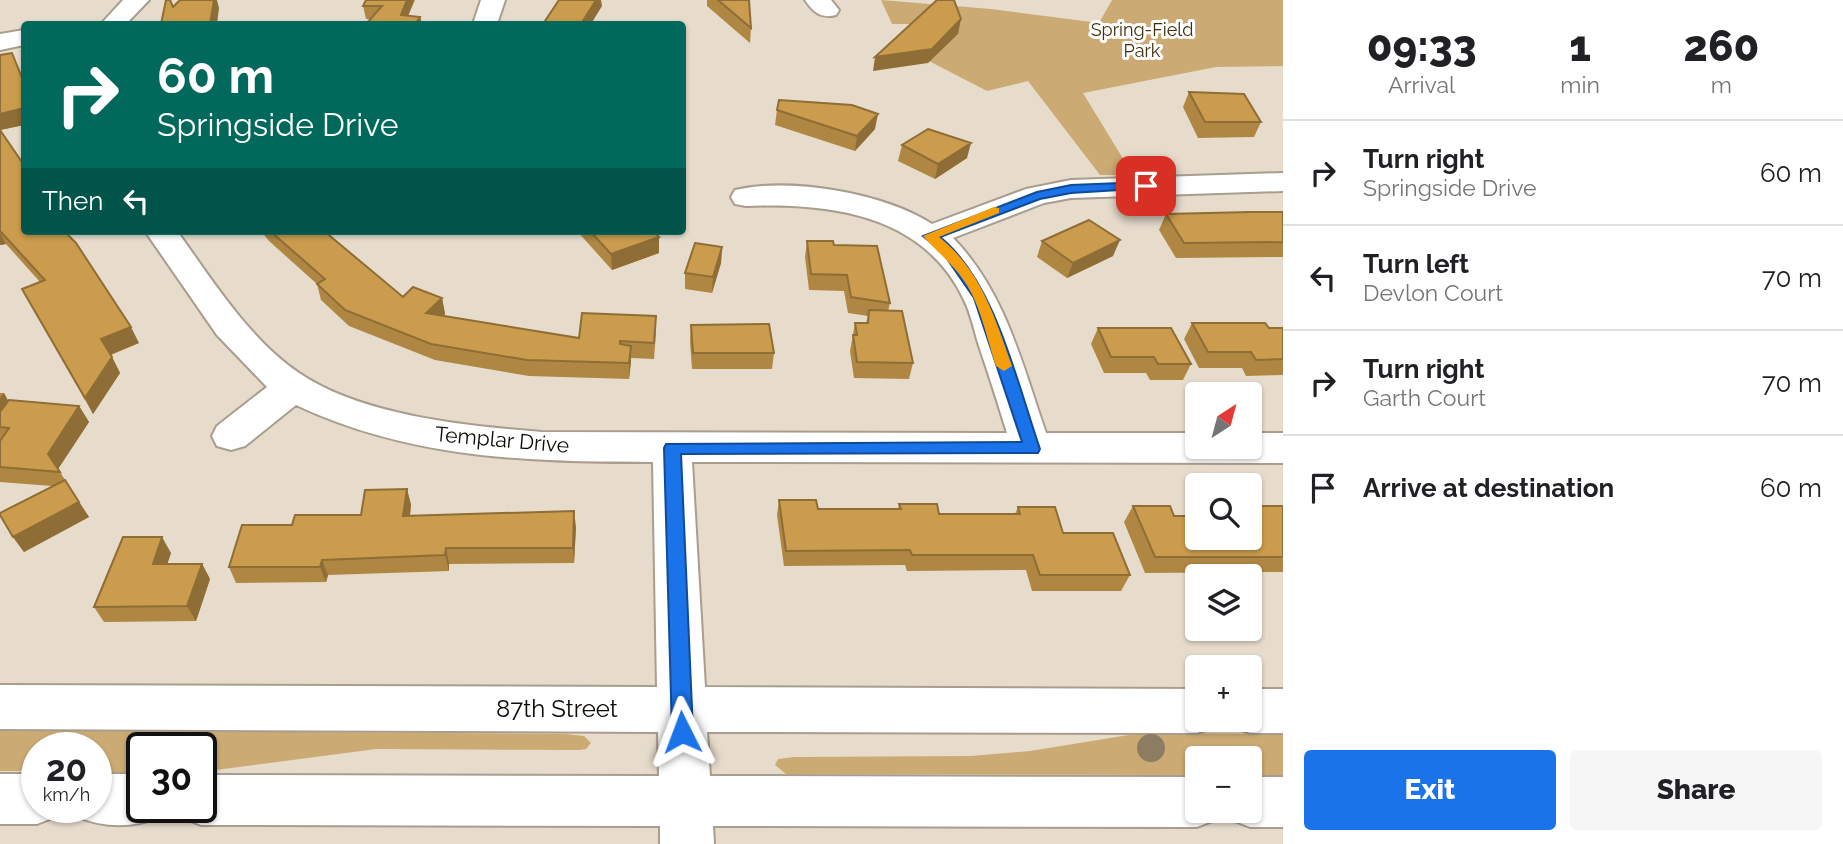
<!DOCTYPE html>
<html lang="en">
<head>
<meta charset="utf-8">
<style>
  :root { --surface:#fff; --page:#f6f6f6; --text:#202124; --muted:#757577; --line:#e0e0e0; --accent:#1a73e8 }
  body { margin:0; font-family:Raleway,sans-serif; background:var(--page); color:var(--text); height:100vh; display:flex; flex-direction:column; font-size:26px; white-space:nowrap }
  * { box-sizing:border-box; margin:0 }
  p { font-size:23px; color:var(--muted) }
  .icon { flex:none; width:38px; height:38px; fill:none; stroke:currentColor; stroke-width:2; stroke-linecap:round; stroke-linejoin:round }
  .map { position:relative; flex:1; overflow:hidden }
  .details { display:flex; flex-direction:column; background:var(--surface); width:560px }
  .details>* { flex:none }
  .hud { position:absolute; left:21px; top:21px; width:665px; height:214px; border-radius:7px; box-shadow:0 2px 5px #0004; background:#00695c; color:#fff; overflow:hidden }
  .needle { width:46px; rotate:36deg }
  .tools { position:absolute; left:1185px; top:382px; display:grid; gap:14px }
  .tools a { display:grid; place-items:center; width:77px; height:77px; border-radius:7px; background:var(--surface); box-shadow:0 2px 5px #0004; font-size:35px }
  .speed { position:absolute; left:21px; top:732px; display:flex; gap:14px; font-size:35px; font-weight:700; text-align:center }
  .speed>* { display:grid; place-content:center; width:91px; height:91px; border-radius:50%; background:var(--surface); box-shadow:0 2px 5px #0004; line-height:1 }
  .speed small { font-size:18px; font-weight:400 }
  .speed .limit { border:4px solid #111; border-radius:10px; background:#fff; color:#111 }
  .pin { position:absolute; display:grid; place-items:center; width:60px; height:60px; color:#fff; margin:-30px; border-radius:14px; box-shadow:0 4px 10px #0006 }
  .me { position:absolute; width:77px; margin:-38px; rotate:357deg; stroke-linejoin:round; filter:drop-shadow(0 0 5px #0008) }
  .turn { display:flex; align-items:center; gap:24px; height:147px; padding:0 21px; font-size:32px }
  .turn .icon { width:91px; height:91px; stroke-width:2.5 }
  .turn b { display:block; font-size:49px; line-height:60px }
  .then { display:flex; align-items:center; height:66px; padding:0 21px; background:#0003; gap:14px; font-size:26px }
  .eta { display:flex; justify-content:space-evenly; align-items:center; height:119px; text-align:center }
  .eta b { font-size:42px; font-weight:800; line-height:49px }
  .cta { display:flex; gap:14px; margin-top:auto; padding:14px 21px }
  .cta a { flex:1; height:80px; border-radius:7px; background:var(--accent); color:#fff; font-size:28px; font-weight:800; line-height:80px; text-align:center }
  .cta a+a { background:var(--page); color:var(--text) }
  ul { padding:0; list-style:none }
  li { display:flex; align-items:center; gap:21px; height:105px; padding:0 21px; border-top:2px solid var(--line) }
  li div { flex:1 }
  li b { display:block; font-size:26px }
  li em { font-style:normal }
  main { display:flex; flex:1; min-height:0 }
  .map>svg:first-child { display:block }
  .green { fill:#ccaa73 }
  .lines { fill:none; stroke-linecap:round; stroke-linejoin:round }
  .minor-casing { stroke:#a89d8e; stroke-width:4 }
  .minor { fill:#fff; fill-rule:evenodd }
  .tree { fill:#8c7c62 }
  .wall { fill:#af8642 }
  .shaded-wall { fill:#8e6d36 }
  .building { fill:#cb9c4d; stroke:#8e6d36; stroke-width:2 }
  .route { fill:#1a73e8; stroke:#114b97; stroke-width:2 }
  .slow { fill:#f59e0b }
  .labels { text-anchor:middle; stroke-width:6; stroke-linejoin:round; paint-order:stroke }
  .far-park-label { font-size:18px; fill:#422e0b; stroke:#fff }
  .street-label { font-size:21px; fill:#0e0b06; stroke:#fff }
  .near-street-label { font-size:24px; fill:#0e0b06; stroke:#fff }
</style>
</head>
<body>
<main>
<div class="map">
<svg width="1283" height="844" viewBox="0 0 1283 844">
  <rect width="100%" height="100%" fill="#e7dccc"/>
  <path class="green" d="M 881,0 L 991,9 L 1099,23 L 1112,0 L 1283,0 L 1283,66 L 1216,67 L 1083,93 L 1133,175 L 1100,175 L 1028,81 L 987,91 L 925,59 L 959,24 L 892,24 Z
    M 0,730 L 566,734 L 584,736 L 591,743 L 586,749 L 580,750 L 376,749 L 201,772 L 201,747 L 142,747 L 142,772 L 96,772 L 96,747 L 37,747 L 37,771 L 0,771 Z
    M 1141,733 L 1283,734 L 1283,776 L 1250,776 L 1250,758 L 1197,758 L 1197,775 L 786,774 L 775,765 L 778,759 L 794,757 L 971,756 L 1030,751 Z"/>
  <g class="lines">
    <g class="minor-casing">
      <path id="minor" d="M 123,0 L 149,0 L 126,24 L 101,24 Z
        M 481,0 L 505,0 L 497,24 L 473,24 Z
        M 805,0 L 831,0 L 839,10 L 836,15 C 821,19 813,12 805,0 Z
        M 24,30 L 24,45 L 0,50 L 0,34 Z
        M 1283,173 L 1283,191 L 1071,198 L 1044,203 L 953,238 C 1005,291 1022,364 1046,433 L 1197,433 L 1197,446 L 1250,446 L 1250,433 L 1283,433 L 1283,463 L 692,462 L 705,687 L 1197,689 L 1197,719 L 1218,719 L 1214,727 L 1197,733 L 707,732 L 710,776 L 1197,777 L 1197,810 L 1219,810 L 1215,820 L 1197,827 L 713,826 L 714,844 L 660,844 L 660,826 L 201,825 L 183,818 L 178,807 L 201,807 L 201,775 L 659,776 L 658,732 L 0,729 L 0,685 L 657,687 L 653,462 C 528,462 411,459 296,405 L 245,446 L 231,450 L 217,446 L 212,436 L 217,426 L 267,387 L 217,335 L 145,231 L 177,231 C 213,281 248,338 299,373 C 362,416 467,426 542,432 L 1007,433 C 998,404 989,375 979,346 C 974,330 971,314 964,300 C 924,214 830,203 746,206 L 735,204 L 731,197 L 735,190 C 791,177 884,193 932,224 L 1026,189 L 1071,180 Z
        M 1250,689 L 1283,689 L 1283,733 L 1250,733 L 1233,727 L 1229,719 L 1250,719 Z
        M 0,774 L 37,774 L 37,807 L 60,807 L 55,817 L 37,824 L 0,824 Z
        M 96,774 L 142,774 L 142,807 L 165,807 L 160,817 C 134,828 104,828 78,817 L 73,807 L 96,807 Z
        M 1250,777 L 1283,777 L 1283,827 L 1250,827 L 1232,820 L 1228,810 L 1250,810 Z"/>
    </g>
    <use href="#minor" class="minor"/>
  </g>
  <circle class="tree" cx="1151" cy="748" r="14"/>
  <path class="wall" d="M 366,0 L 415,0 L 408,16 L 420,17 L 422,24 L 366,24 L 370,19 L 366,19 L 363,6 Z
    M 707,0 L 749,0 L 751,28 L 750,43 L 707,6 Z
    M 0,55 L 19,68 L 24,81 L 24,125 L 0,130 L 24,231 L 139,343 L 111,355 L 120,373 L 93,414 L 22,289 L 40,282 L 6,244 L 0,245 Z
    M 1189,92 L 1261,122 L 1254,137 L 1198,138 L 1183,107 Z
    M 777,110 L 875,129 L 855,151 L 775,125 Z
    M 902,145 L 967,158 L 935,179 L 898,161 Z
    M 1283,212 L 1283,257 L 1176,258 L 1159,230 L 1166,214 Z
    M 261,231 L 324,231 L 403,297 L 442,298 L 445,314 L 443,316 L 579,338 L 656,332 L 654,359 L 631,358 L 629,379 L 529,376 L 435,360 L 349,326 L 321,300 L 317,284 L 269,241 Z
    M 577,231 L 653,231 L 659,253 L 612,270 Z
    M 807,241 L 834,245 L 890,303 L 888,311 L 913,363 L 909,379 L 854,378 L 850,351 L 855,323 L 866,323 L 868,316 L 848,313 L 844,291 L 809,290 L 805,257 Z
    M 1042,241 L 1113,256 L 1067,278 L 1037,257 Z
    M 722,247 L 721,263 L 712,293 L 685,289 L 685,273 Z
    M 1192,323 L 1283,328 L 1283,375 L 1246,376 L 1242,368 L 1199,368 L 1184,339 Z
    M 691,325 L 774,353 L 772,369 L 692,369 L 690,341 Z
    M 1098,328 L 1191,364 L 1183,380 L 1150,380 L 1146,373 L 1104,373 L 1091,344 Z
    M 0,393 L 4,393 L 8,401 L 79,406 L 89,422 L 58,469 L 89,517 L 24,552 L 13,537 L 52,486 L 0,482 Z
    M 407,489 L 411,505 L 410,516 L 576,527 L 574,563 L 449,564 L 449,571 L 328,575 L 326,582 L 236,583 L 229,567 L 292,525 L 361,515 Z
    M 779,500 L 818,509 L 898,509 L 899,504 L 939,514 L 1015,514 L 1018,507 L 1063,533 L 1130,575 L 1121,591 L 1032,591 L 1026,570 L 907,571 L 905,565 L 784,566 L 777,515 Z
    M 1133,506 L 1174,516 L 1250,537 L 1250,506 L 1283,506 L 1283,572 L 1145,573 L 1124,522 Z
    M 171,553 L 167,564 L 202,564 L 210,579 L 196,621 L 104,622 L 94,607 Z"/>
  <path class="shaded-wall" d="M 214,0 L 217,0 L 219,8 L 217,24 L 210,24 Z
    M 407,0 L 414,0 L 405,24 L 401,15 Z
    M 596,0 L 601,0 L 602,6 L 591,24 L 581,24 Z
    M 420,17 L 422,24 L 415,24 Z
    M 961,19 L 958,34 L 928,63 L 873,71 L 875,57 Z
    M 24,108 L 24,125 L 0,130 L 0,114 Z
    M 878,114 L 875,129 L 855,151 L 857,136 Z
    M 971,143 L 967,158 L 935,179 L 938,164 Z
    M 0,233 L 6,244 L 0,245 Z
    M 659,237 L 659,253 L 612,270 L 611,254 Z
    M 1120,240 L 1113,256 L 1067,278 L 1073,263 Z
    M 722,247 L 721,263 L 712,293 L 713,277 Z
    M 442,298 L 445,314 L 429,329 L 426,313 Z
    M 131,327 L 139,343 L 109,355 L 101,339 Z
    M 631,346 L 631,362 L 629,379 L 629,363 Z
    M 112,357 L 120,373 L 93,414 L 85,398 Z
    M 4,393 L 9,402 L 0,412 L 0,398 Z
    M 79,406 L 89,422 L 58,469 L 48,454 Z
    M 407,489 L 411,505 L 408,531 L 403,516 Z
    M 79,502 L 89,517 L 24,552 L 13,537 Z
    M 574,511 L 576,527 L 574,563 L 573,548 Z
    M 162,537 L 171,553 L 162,579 L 153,564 Z
    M 446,548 L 449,564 L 449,571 L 445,555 Z
    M 322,560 L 328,575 L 326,582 L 320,567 Z
    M 202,564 L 210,579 L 196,621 L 187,606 Z"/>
  <path class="building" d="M 166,0 L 170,0 L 173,7 L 180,0 L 214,0 L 210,24 L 161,24 Z
    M 366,0 L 407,0 L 401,15 L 420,17 L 415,24 L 366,24 L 382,6 L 363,6 Z
    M 559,0 L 596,0 L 581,24 L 543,24 Z
    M 718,0 L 749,0 L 751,28 Z
    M 937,0 L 954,0 L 961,19 L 932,49 L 875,57 Z
    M 12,53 L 24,83 L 24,108 L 0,114 L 0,55 Z
    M 1189,92 L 1244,94 L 1261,122 L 1205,122 Z
    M 779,100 L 852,105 L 878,114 L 857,136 L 777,110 Z
    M 928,129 L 971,143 L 938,164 L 902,145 Z
    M 0,130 L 24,165 L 24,231 L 64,231 L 76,243 L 131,327 L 101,339 L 112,357 L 85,398 L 22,289 L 45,280 L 0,231 Z
    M 1251,212 L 1283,212 L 1283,242 L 1184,243 L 1166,214 Z
    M 1089,220 L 1120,240 L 1073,263 L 1042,241 Z
    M 270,231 L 324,231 L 403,297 L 413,287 L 442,298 L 426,313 L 579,338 L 582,313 L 656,316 L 654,343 L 620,341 L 620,344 L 631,346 L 629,363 L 527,360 L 431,344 L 345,310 L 317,284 L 325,279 Z
    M 590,231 L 653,231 L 659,237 L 611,254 Z
    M 807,241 L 833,241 L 834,245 L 877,246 L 890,303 L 851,297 L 847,275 L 811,274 Z
    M 695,243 L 722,247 L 713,277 L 685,273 Z
    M 869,310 L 902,311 L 913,363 L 857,362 L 853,335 L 857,335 L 855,323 L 868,323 Z
    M 1192,323 L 1265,323 L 1269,328 L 1283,328 L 1283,359 L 1256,360 L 1251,352 L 1208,352 Z
    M 769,324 L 774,353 L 693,353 L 691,325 Z
    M 1098,328 L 1171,328 L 1191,364 L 1158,364 L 1154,357 L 1111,357 Z
    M 9,400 L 79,406 L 48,454 L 60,472 L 0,467 L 0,441 L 9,428 L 0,427 L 0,412 Z
    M 65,480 L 79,502 L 13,537 L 0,515 L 0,513 Z
    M 407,489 L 403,516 L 574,511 L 573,548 L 446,548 L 445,555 L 322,560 L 320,567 L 229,567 L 242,525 L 292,525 L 295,515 L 361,515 L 365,490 Z
    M 779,500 L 816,500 L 818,509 L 901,509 L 899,504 L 937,504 L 939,514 L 1020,514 L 1018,507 L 1055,507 L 1063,533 L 1113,533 L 1130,575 L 1040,575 L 1033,555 L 912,555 L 910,550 L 786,551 Z
    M 1133,506 L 1170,506 L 1174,516 L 1197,516 L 1197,537 L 1250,537 L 1250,515 L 1253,515 L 1250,509 L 1250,506 L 1283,506 L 1283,557 L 1155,557 Z
    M 123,537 L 162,537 L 153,564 L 202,564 L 187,606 L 94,607 Z"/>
  <path class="route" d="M 1146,182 L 1151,183 L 1151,188 L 1071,193 L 1040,199 L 940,237 C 995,281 1017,383 1040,449 L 1038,453 L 681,454 L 693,732 L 690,739 L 682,742 L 675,739 L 672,732 L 664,448 L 666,444 L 1022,442 L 974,298 L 943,253 L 923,236 L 1037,192 L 1071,185 Z"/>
  <path class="slow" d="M 994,207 L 999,208 L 999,213 L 939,237 C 981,270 995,318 1012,366 L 1004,371 L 996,366 C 987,339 981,306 965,282 C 953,264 937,252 923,236 Z"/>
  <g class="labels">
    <g class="far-park-label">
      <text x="1142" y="36">Spring-Field<tspan x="1142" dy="21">Park</tspan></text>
    </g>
    <g class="street-label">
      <text transform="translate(502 440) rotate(5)" y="7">Templar Drive</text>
    </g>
    <g class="near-street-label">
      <text x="557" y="717">87th Street</text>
    </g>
  </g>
</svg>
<div class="tools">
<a><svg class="needle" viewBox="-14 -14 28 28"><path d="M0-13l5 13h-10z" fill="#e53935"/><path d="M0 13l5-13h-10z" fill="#757577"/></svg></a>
<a><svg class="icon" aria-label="search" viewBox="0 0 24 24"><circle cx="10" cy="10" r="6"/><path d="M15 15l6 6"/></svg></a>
<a><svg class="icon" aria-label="layers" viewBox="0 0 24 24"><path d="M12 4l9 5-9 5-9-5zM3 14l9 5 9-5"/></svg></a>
<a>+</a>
<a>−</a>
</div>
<div class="speed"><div>20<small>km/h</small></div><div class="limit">30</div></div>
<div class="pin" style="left:1146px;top:186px;background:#d93025"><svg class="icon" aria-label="arrive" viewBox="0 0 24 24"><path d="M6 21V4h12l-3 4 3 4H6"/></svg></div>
<svg class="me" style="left:682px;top:732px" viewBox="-20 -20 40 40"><path d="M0-17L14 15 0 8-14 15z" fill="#1a73e8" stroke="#fff" stroke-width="4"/></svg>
<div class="hud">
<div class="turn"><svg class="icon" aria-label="right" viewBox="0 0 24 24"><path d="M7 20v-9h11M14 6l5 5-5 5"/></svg><div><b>60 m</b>Springside Drive</div></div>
<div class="then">Then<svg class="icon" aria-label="left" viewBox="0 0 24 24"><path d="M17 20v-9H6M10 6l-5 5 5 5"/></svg></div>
</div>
</div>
<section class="details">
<div class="eta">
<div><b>09:33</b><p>Arrival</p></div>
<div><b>1</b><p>min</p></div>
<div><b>260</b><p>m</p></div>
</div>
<ul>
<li><svg class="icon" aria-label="right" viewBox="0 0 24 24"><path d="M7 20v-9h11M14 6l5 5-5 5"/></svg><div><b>Turn right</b><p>Springside Drive</p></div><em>60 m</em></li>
<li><svg class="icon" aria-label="left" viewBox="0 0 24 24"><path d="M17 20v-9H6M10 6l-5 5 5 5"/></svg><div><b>Turn left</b><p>Devlon Court</p></div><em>70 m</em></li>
<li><svg class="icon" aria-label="right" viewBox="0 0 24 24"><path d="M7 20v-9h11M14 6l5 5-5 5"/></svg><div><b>Turn right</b><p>Garth Court</p></div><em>70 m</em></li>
<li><svg class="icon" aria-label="arrive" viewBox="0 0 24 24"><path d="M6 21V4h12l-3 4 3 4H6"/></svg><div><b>Arrive at destination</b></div><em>60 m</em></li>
</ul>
<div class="cta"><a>Exit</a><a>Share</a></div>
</section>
</main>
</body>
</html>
